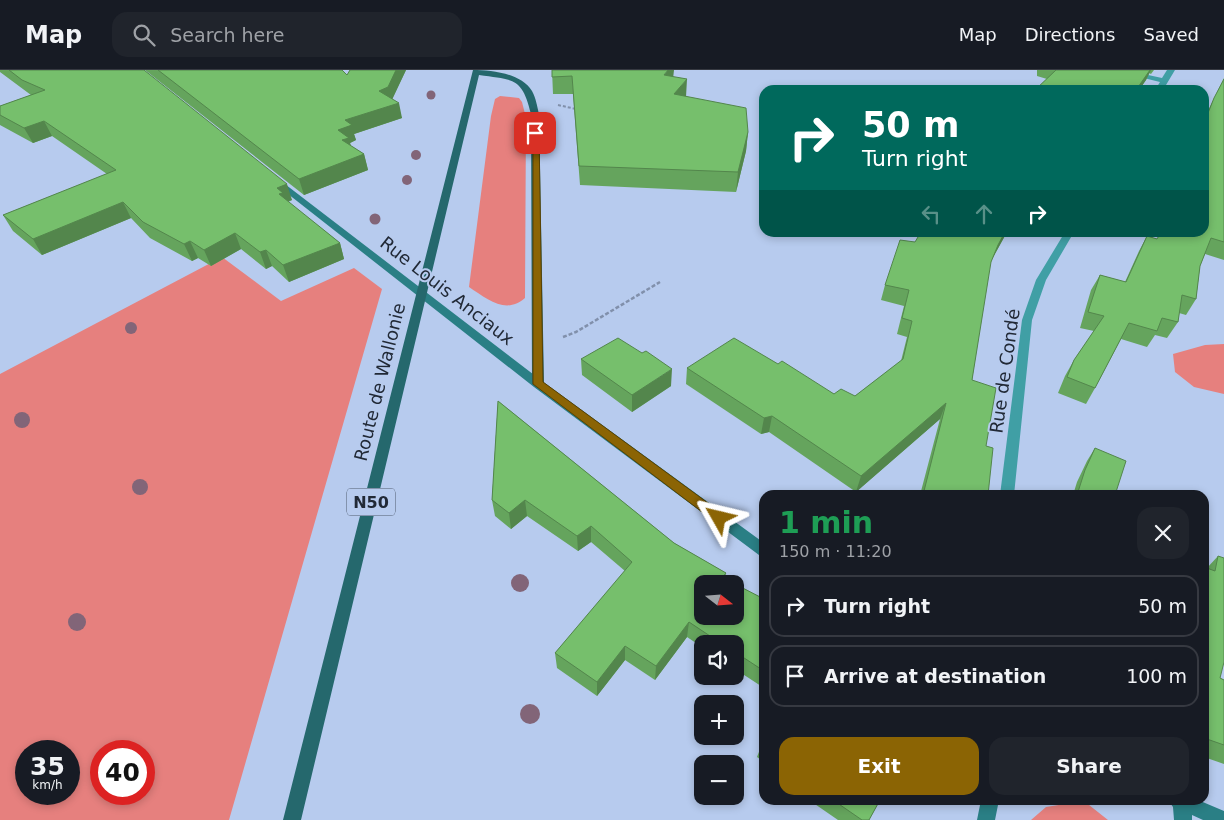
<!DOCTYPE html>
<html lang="en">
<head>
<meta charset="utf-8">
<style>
  :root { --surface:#171b24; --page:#20242c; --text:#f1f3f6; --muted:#9ea1a6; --line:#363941; --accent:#8b6404 }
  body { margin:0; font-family:"DejaVu Sans",sans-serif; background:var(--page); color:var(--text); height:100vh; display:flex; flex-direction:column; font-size:19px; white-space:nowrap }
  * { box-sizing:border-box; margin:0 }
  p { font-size:16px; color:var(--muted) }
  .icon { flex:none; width:28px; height:28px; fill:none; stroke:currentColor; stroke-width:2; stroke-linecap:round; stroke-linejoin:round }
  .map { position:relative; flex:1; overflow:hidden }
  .drawer { position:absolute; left:759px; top:420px; width:450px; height:315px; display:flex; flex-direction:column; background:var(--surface); border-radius:15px; box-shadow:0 2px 8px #0003 }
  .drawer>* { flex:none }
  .hud { position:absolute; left:759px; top:15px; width:450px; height:152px; border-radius:15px; box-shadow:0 2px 8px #0003; background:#00695c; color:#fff; overflow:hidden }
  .needle { width:32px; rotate:107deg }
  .controls { position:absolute; left:694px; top:505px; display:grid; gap:10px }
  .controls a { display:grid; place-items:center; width:50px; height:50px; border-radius:10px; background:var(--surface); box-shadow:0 2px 8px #0003; font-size:25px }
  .speed { position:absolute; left:15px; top:670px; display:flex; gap:10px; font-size:25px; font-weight:700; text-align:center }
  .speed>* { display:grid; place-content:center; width:65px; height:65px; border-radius:50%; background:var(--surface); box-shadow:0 2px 8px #0003; line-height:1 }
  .speed small { font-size:12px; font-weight:400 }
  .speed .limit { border:8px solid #d22; background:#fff; color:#111 }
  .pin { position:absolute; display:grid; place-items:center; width:42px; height:42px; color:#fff; margin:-21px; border-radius:10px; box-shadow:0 2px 8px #0006 }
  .me { position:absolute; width:55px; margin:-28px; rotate:307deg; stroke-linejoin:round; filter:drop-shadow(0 0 4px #0008) }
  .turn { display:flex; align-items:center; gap:18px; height:105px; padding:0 20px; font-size:22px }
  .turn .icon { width:65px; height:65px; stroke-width:2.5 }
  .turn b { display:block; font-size:35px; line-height:42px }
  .lanes { display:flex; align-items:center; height:48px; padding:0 20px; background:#0003; justify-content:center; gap:25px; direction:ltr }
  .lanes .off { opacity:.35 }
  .round { display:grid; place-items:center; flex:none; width:52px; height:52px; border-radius:15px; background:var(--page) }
  .headline { display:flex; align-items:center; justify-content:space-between; height:85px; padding:0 20px }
  h1 { font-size:30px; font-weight:600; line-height:38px; color:#1e9e55 }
  .primary-button { display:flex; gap:10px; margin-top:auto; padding:10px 20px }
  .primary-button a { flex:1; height:58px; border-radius:15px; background:var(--accent); color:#fff; font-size:20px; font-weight:600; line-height:58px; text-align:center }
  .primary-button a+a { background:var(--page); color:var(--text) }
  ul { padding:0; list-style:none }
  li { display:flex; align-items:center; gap:15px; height:62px; margin:0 10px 8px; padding:0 10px; border:2px solid var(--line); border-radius:15px }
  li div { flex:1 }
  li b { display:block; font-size:19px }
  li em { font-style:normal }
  header { display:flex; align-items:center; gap:30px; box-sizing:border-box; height:70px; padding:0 25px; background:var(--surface); border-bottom:1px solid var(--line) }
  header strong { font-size:24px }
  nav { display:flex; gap:28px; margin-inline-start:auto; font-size:18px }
  .search { width:350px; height:45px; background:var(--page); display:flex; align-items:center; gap:12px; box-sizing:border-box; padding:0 18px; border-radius:15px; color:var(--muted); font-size:19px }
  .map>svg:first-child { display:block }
  .green { fill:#e6807e; fill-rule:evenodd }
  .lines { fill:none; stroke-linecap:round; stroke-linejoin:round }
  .path-far1 { stroke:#8190ab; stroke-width:2; stroke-dasharray:3 2; stroke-linecap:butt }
  .path { stroke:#8190ab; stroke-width:2.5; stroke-dasharray:4 2; stroke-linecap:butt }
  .street { fill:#409fa5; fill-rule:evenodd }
  .secondary { fill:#2a7f85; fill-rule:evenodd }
  .primary { fill:#25686d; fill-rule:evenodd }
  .tree { fill:#826578 }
  .wall { fill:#65a45d }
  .shaded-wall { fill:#53864c }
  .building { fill:#76bf6c; stroke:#53864c }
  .route { fill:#8b6404; stroke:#5a4103 }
  .labels { text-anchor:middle; stroke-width:4; stroke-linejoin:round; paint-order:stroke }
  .shield { fill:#b7cbee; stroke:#4e5a6d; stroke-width:1 }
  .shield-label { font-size:16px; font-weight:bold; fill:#212936 }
  .street-label { font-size:18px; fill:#212936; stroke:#b7cbee }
</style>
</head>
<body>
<header>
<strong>Map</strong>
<div class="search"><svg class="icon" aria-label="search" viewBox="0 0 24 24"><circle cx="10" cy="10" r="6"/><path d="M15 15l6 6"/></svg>Search here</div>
<nav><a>Map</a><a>Directions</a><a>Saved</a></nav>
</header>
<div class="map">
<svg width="1224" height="750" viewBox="0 0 1224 750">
  <rect width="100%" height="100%" fill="#b7cbee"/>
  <path class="green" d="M 500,26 L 519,28 L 522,32 L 526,48 L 525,228 C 506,245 487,229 469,217 L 491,46 L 495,29 Z
    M 222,187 L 281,231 L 354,198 L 382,219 L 229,750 L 0,750 L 0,304 ZM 26,681 L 69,681 L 69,724 L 26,724 ZM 101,681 L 144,681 L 144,724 L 101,724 Z
    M 1224,274 L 1224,324 L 1194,317 L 1175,302 L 1173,284 L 1205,275 Z
    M 1084,731 L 1108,750 L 1031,750 L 1046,737 Z"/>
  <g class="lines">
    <path class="path-far1" d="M 558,35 L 576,39"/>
    <path class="path" d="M 563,267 L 576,262 L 660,212"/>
    <path class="street" d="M 1111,0 L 1125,0 L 1162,8 L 1167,0 L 1175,0 L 1163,20 L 1155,20 L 1160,12 Z
      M 1065,162 L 1074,162 L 1046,210 L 1032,250 L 1014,425 L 1000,425 L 1022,250 L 1036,210 Z"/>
    <path class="secondary" d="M 277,108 L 542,311 L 764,473 L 764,487 L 759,485 L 534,317 L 274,113 L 273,111 Z
      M 981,730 L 999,730 L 995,750 L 977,750 Z
      M 1168,730 L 1198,730 L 1224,741 L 1224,750 L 1203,750 L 1192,745 L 1192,750 L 1174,750 L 1173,737 Z"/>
    <path class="primary" d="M 473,0 C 491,0 521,3 532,21 C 536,28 537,36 539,44 L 544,314 L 538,318 L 532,314 L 531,44 C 522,7 514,10 479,5 L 301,750 L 283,750 Z"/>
  </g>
  <g class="tree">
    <circle cx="431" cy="25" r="4.5"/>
    <circle cx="416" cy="85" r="5"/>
    <circle cx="407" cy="110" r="5"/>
    <circle cx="375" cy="149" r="5.5"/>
    <circle cx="131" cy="258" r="6"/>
    <circle cx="22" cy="350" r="8"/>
    <circle cx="140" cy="417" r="8"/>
    <circle cx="520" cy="513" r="9"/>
    <circle cx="77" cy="552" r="9"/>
    <circle cx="530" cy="644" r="10"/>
  </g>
  <path class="wall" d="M 0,0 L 144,0 L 292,130 L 288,132 L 340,173 L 344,189 L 289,212 L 272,196 L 266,199 L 241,179 L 211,196 L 198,188 L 192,191 L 150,168 L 131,148 L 42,185 L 13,161 L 3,145 L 107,104 L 52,66 L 33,73 L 0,55 L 0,36 L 31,25 L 0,2 Z
    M 145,0 L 342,0 L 347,5 L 350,0 L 406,0 L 392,29 L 402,48 L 354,64 L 356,70 L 350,73 L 351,76 L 364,84 L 368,100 L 304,125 Z
    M 552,0 L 674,7 L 686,26 L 748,62 L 746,81 L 736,122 L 580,115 L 573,24 L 553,24 Z
    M 1037,0 L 1154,0 L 1151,4 L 1149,3 L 1146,10 L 1139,20 L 1035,20 L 1047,9 L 1037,6 Z
    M 1224,8 L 1224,190 L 1205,184 L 1200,196 L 1196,229 L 1186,245 L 1179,243 L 1178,252 L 1167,268 L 1155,265 L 1147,277 L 1121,269 L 1095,318 L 1086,334 L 1058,323 L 1065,306 L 1074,290 L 1094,261 L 1080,258 L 1091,220 L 1100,205 L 1125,212 L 1139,181 L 1147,166 L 1157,169 L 1204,162 L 1204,49 Z
    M 1007,162 L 990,193 L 972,310 L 986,376 L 988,425 L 920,425 L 940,349 L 856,422 L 769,362 L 761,364 L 686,314 L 687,298 L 778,294 L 834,324 L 855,326 L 901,291 L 907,267 L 897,264 L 904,236 L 881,230 L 885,215 L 915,172 Z
    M 581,289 L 671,316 L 632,342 L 582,305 Z
    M 498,331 L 674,473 L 726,503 L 725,509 L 764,529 L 764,618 L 735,599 L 735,574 L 702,574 L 702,577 L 687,567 L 655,610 L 625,590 L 597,626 L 557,598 L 555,583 L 625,501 L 591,472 L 578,481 L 527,446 L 511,459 L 495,446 L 492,430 Z
    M 1095,378 L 1115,425 L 1073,425 L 1077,412 L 1087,391 Z
    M 1218,486 L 1220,608 L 1224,610 L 1224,694 L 1204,687 L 1204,497 L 1207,498 Z
    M 764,671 L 764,692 L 757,687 L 762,674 Z
    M 809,730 L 880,730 L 869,750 L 838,750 Z"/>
  <path class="shaded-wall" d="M 396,0 L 406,0 L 391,32 L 379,21 Z
    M 668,0 L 674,0 L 673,9 L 664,5 Z
    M 1150,0 L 1151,0 L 1146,10 L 1139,20 L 1136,20 Z
    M 687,9 L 686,27 L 674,24 Z
    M 399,33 L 402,48 L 354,64 L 356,70 L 350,73 L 353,83 L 346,86 L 338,60 L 345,50 Z
    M 44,51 L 52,66 L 33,73 L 24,58 Z
    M 748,62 L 746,81 L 736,122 L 738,102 Z
    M 364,84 L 368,100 L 304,125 L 299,109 Z
    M 287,114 L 292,130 L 286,132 L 284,140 L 277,118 Z
    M 123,132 L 131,148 L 42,185 L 33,169 Z
    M 1005,162 L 1007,162 L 991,191 L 998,175 Z
    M 235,163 L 241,179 L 211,196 L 204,180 Z
    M 190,171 L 198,188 L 192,191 L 184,174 Z
    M 340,173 L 344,189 L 289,212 L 283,195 Z
    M 266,180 L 272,196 L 266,199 L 260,182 Z
    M 672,299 L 671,316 L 632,342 L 632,325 Z
    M 946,333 L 940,349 L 856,422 L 861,406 Z
    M 772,346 L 769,362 L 761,364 L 764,348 Z
    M 525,430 L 527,446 L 511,459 L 509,443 Z
    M 591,456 L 591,472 L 578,481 L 577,466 Z
    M 689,552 L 687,567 L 655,610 L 656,596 Z
    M 625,576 L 625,590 L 597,626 L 597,612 Z"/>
  <path class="building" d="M 9,0 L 144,0 L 287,114 L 277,118 L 283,123 L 279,124 L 340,173 L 283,195 L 266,180 L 260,182 L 235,163 L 204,180 L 190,171 L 184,174 L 143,152 L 123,132 L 33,169 L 3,145 L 116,100 L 44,51 L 24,58 L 0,45 L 0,36 L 45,20 L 22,10 Z
    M 158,0 L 342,0 L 347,5 L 350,0 L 396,0 L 388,17 L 379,21 L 399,33 L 345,50 L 352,55 L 338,60 L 349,68 L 342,70 L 364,84 L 299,109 Z
    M 552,0 L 668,0 L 664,5 L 687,9 L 674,24 L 746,38 L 748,62 L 738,102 L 579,96 L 572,6 L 552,7 Z
    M 1056,0 L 1150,0 L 1136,20 L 1035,20 Z
    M 1224,9 L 1224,172 L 1211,168 L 1200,196 L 1196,229 L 1182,225 L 1178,252 L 1162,248 L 1157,261 L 1129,253 L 1095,318 L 1067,307 L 1074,290 L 1104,246 L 1088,242 L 1100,205 L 1126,212 L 1147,166 L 1157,169 L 1161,162 L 1204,162 L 1204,57 L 1205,54 L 1204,53 L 1214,28 Z
    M 921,162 L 1005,162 L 998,175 L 991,192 L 972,310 L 996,318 L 986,376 L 993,378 L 988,425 L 923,425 L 946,333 L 861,406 L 772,346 L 764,348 L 687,298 L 734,268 L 778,294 L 782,291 L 834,324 L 841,319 L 855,326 L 903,289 L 912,251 L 902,248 L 909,220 L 885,215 L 900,170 L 915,172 Z
    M 618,268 L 642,283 L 646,281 L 672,299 L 632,325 L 581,289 Z
    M 498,331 L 674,473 L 726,503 L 722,508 L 734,514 L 702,514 L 702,546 L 735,546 L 735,514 L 764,529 L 764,601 L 735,582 L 735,574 L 722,574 L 689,552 L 656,596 L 625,576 L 597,612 L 555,583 L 632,492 L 591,456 L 577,466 L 525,430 L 509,443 L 492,430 Z
    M 1095,378 L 1126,391 L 1115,425 L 1077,425 L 1085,400 Z
    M 1218,486 L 1224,488 L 1224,592 L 1220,608 L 1224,610 L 1224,675 L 1204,668 L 1204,497 L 1215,501 Z
    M 833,730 L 880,730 L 869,750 L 862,750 Z"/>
  <path class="route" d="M 533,61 L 539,63 L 543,312 L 723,444 L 725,448 L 723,451 L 714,451 L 533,314 Z"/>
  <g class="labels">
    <rect class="shield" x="347" y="418.5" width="48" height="27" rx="4"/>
    <g class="shield-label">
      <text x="371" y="438">N50</text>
    </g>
    <g class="street-label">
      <text transform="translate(447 221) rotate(38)" y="6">Rue Louis Anciaux</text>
      <text transform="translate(1005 301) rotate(-82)" y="6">Rue de Condé</text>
      <text transform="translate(380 312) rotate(-76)" y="6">Route de Wallonie</text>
    </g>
  </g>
</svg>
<div class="controls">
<a><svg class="needle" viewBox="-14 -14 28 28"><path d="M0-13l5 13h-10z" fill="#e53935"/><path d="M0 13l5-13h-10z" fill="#9ea1a6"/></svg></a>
<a><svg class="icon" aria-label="sound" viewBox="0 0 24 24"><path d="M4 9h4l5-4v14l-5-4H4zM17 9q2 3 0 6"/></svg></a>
<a>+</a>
<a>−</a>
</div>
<div class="speed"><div>35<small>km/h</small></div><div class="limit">40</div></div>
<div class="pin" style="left:535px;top:63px;background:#d93025"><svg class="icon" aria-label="arrive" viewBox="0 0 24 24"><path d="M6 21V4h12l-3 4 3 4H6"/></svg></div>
<svg class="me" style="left:719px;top:448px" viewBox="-20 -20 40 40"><path d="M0-17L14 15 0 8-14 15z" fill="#8b6404" stroke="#fff" stroke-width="4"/></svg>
<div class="hud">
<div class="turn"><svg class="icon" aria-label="right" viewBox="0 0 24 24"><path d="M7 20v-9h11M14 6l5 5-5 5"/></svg><div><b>50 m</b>Turn right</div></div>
<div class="lanes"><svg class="icon off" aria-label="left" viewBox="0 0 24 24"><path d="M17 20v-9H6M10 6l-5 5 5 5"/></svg><svg class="icon off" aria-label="ahead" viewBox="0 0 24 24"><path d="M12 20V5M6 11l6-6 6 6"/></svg><svg class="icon" aria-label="right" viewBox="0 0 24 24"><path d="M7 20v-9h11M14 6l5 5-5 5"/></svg></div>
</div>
<section class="drawer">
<div class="headline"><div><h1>1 min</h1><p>150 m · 11:20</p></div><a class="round"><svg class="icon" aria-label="close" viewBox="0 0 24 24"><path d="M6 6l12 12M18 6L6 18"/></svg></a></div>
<ul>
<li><svg class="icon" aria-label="right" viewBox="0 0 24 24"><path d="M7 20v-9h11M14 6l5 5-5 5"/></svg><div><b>Turn right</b></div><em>50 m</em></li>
<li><svg class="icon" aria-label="arrive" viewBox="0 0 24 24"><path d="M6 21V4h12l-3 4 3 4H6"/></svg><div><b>Arrive at destination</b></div><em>100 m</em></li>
</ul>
<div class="primary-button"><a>Exit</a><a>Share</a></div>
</section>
</div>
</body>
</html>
